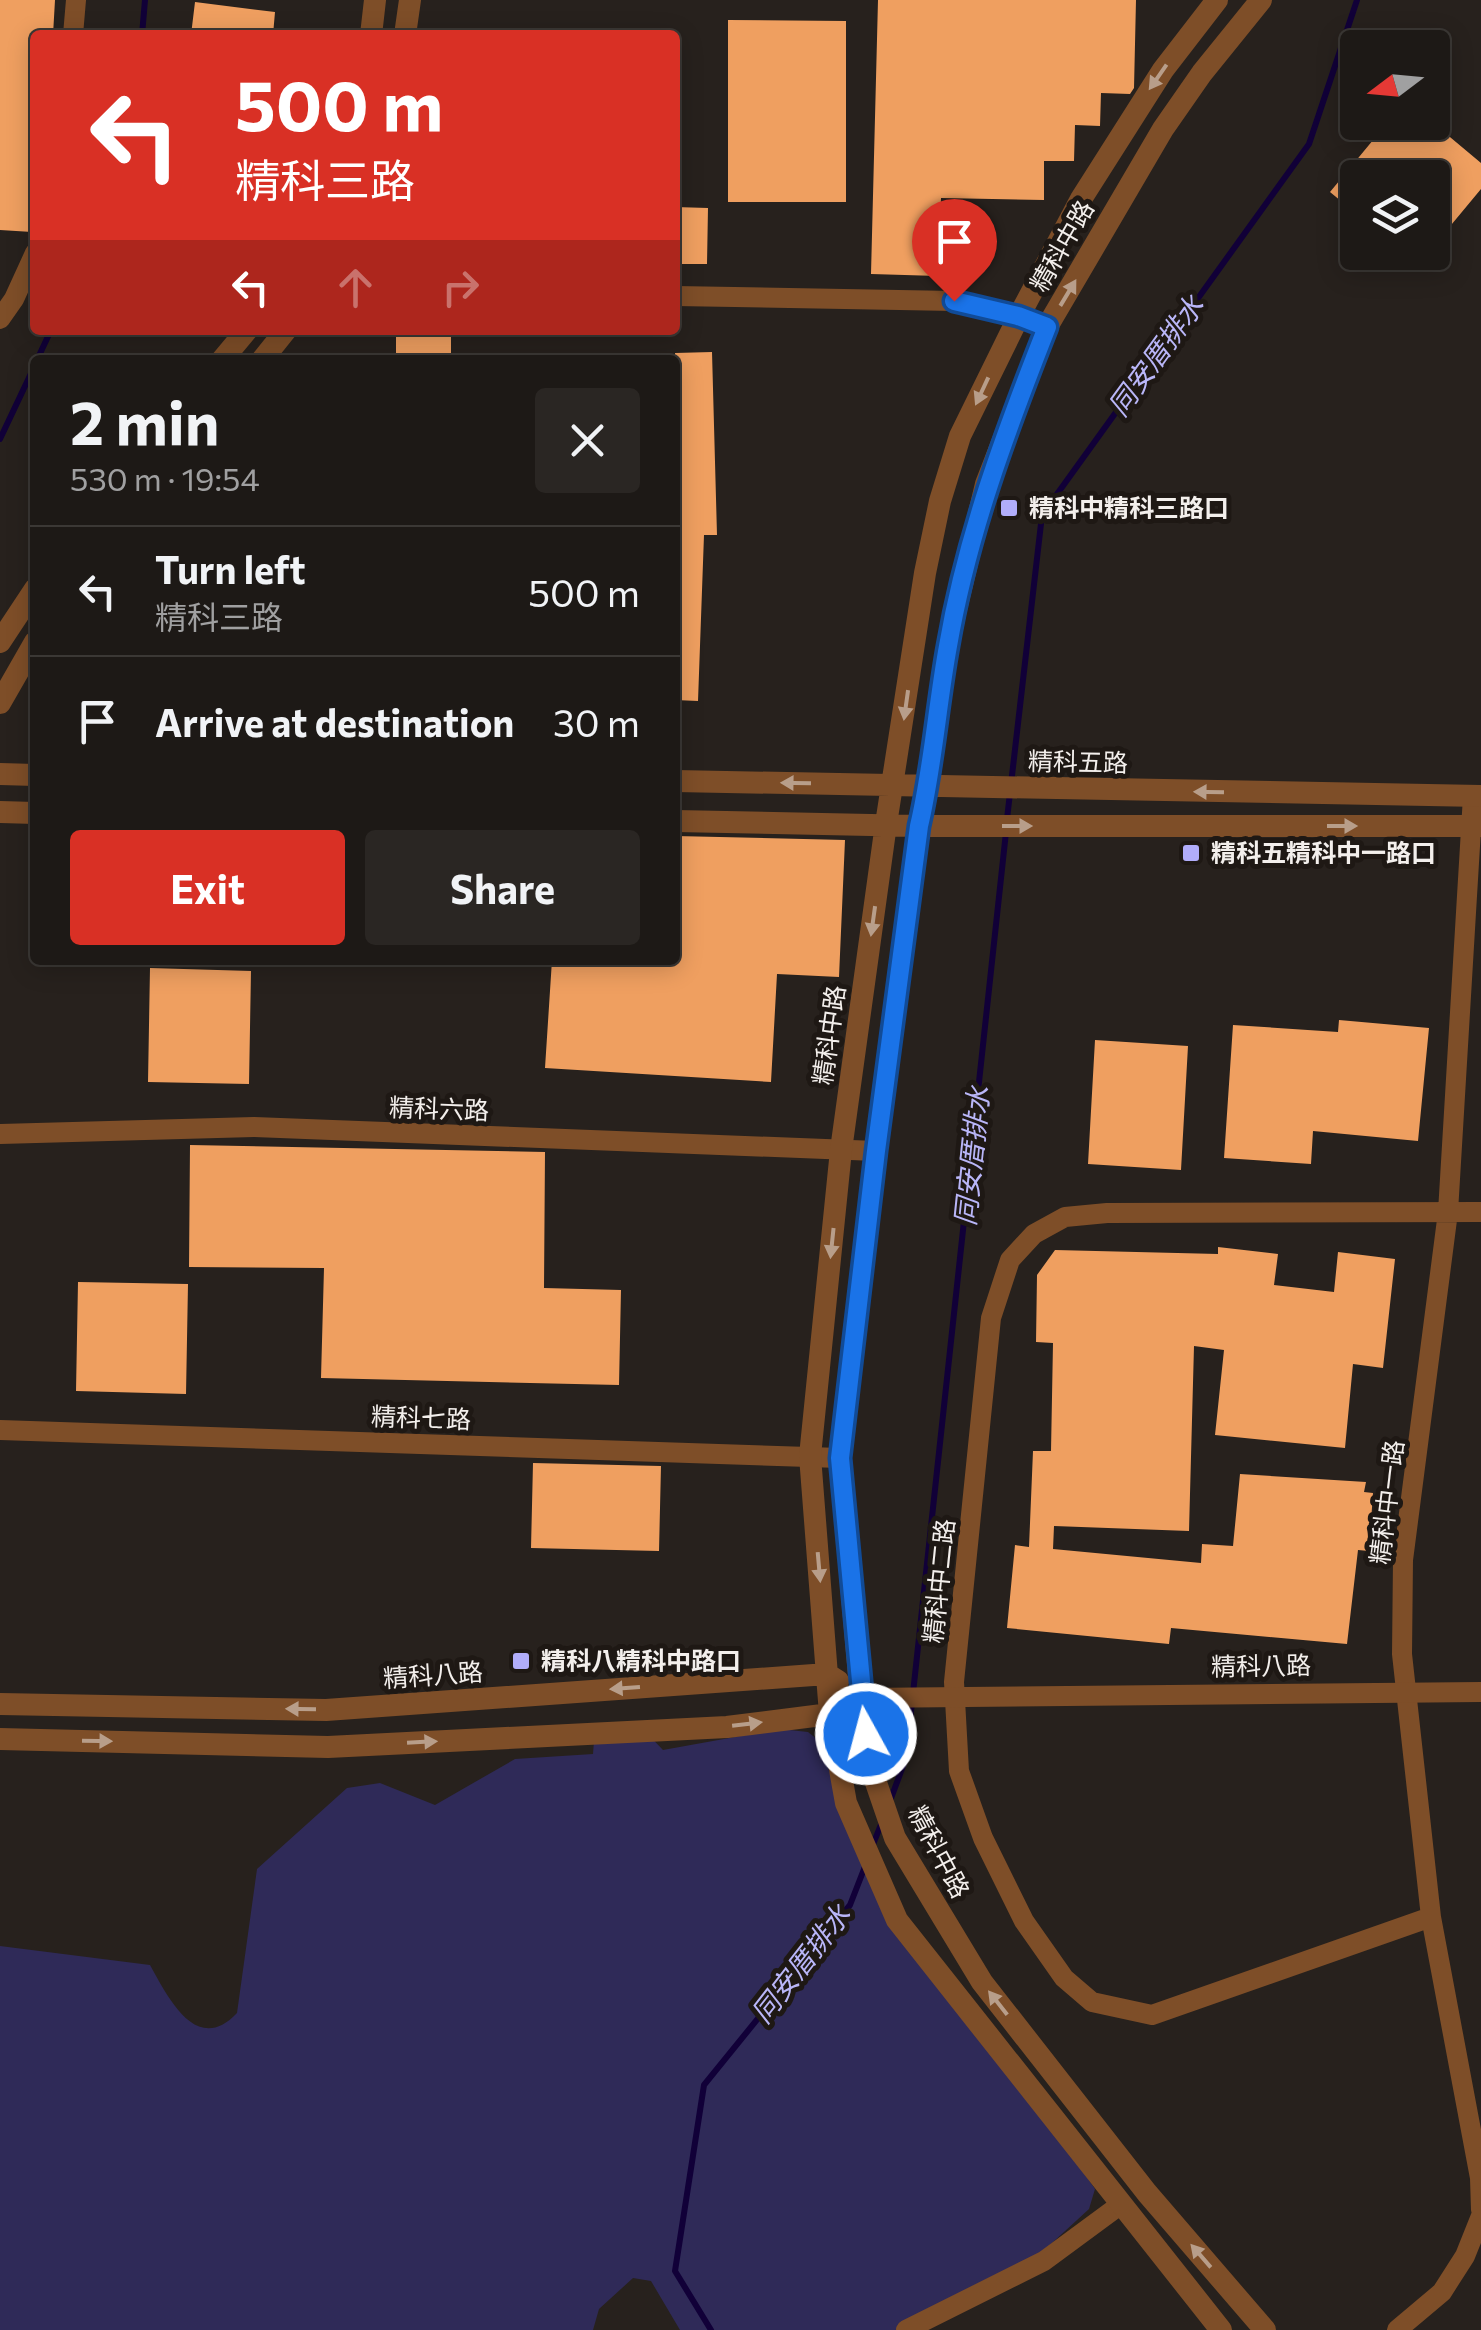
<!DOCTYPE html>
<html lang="en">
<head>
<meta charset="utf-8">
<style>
  :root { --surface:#1d1916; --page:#2a2623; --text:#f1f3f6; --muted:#a0a0a1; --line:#3b3835; --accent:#d93025 }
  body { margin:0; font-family:Commissioner,"Noto Sans TC",sans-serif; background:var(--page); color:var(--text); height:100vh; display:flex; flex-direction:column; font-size:38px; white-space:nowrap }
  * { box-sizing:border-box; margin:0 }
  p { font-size:32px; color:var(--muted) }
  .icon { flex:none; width:55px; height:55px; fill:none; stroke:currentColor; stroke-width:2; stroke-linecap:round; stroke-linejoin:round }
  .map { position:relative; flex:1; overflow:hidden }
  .drawer { position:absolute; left:30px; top:355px; width:650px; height:610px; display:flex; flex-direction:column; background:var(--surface); border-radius:10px; box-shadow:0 5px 25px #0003,0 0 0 2px var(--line) }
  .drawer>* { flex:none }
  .guide { position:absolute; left:30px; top:30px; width:650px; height:305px; border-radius:10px; box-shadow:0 5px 25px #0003,0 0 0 2px var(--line); background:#d93025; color:#fff; overflow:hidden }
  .needle { width:65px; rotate:254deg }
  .buttons { position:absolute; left:1340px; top:30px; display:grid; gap:20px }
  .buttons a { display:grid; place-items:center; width:110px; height:110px; border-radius:10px; background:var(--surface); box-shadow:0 5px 25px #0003,0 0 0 2px var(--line); font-size:50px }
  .pin { position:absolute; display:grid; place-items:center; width:85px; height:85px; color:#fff; margin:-102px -42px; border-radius:50% 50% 50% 0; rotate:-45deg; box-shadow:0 0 10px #0007 }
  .pin .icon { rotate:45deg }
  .me { position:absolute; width:110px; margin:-55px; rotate:353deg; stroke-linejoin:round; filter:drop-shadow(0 0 8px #0008) }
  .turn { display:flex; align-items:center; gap:35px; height:210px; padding:0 40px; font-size:45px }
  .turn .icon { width:130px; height:130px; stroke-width:2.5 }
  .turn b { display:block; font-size:70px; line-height:85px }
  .lanes { display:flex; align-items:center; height:95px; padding:0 40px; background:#0003; justify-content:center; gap:50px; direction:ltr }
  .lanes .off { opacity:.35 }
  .round { display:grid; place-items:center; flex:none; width:105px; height:105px; border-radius:10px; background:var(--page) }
  .summary { display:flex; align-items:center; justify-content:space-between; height:170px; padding:0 40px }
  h1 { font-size:60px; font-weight:700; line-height:75px }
  .button { display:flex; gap:20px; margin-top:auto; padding:20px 40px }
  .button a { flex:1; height:115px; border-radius:10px; background:var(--accent); color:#fff; font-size:40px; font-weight:700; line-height:115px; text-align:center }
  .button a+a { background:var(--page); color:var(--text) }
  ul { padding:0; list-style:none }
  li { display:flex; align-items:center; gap:30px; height:130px; padding:0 40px; border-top:2px solid var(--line) }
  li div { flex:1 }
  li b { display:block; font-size:38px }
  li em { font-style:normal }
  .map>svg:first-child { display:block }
  .green { fill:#2f2a58 }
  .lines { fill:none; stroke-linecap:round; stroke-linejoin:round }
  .stream { stroke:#110038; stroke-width:6 }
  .building { fill:#ef9f60 }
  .minor { stroke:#7e4e28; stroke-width:20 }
  .tertiary { stroke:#7e4e28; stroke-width:22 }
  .minor-bridge { stroke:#7e4e28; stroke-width:20 }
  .oneway { fill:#b89e8a }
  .route-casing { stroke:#114b97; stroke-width:25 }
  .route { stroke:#1a73e8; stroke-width:18 }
  .poi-dot { fill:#b1adfa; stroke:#1e1814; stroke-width:4 }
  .labels { text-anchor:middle; stroke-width:10; stroke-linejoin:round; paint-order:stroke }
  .street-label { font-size:25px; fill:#f3efec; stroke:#1e1814 }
  .poi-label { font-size:25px; font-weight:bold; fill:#f3efec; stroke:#1e1814; text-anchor:start }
  .water-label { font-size:28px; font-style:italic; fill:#b9b6f8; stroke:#1e1814 }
</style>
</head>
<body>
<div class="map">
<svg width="1481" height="2330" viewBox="0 0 1481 2330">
  <rect width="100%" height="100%" fill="#27211d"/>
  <path class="green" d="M 640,1726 L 663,1750 L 780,1729 L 808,1732 L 822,1743 L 873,1868 L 1095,2189 L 1089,2209 L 1028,2265 L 897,2330 L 680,2330 L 651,2281 L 633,2278 L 599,2309 L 593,2330 L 0,2330 L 0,1946 L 150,1965 C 167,1995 196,2057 237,2013 L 257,1869 L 347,1788 L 380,1783 L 435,1805 L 515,1759 L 593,1754 L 595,1727 Z"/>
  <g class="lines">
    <path class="stream" d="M 142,35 L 145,0
      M 37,360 L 51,330
      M 0,439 L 35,365
      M 1007,819 L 1042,515 L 1309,144 L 1357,0
      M 890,1801 L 906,1758 L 1006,832
      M 872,1847 L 882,1822
      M 711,2330 L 675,2271 L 704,2085 L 850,1905 L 866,1864"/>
  </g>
  <path class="building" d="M 0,0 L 55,0 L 53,35 L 35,35 L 32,232 L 0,230 Z
    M 878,0 L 1136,0 L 1134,88 L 1130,94 L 1101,93 L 1100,126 L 1075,125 L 1074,161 L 1044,161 L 1044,200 L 941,198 L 938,276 L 871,274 Z
    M 195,2 L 275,12 L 273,35 L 191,35 Z
    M 728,20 L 846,21 L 846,202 L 728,202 Z
    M 1388,122 L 1432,122 L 1481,163 L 1481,189 L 1432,248 L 1432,178 L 1358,178 L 1358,215 L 1330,192 Z
    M 675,207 L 708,208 L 707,264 L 675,264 Z
    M 451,332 L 451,360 L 396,360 L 396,333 Z
    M 712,352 L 717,535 L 704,535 L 698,701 L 675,700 L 675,353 Z
    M 675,836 L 845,840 L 839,977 L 777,974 L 771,1082 L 545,1068 L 552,960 L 675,960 Z
    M 150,968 L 251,971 L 249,1084 L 148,1082 Z
    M 1339,1020 L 1429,1028 L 1418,1141 L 1313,1131 L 1311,1164 L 1224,1158 L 1233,1025 L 1338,1032 Z
    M 1095,1040 L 1188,1046 L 1181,1170 L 1088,1164 Z
    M 190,1145 L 545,1152 L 544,1288 L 621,1290 L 619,1385 L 321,1378 L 324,1268 L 189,1267 Z
    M 1218,1247 L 1278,1254 L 1274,1285 L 1334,1292 L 1338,1252 L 1395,1259 L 1383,1368 L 1353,1364 L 1345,1448 L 1215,1435 L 1224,1350 L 1194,1346 L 1189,1531 L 1054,1526 L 1053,1549 L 1201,1563 L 1202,1544 L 1233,1546 L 1240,1474 L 1366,1482 L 1364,1492 L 1373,1493 L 1369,1551 L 1358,1550 L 1347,1644 L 1171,1628 L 1169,1644 L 1007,1628 L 1015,1545 L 1029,1547 L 1033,1451 L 1051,1451 L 1053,1343 L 1036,1342 L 1037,1275 L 1055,1250 L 1218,1254 Z
    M 78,1282 L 188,1284 L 186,1394 L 76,1391 Z
    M 533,1463 L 661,1466 L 659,1551 L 531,1548 Z"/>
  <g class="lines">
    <path class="minor" d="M 73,35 L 76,0
      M 675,296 L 954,301 L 1019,316 L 1047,327
      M 0,319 L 14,299 L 35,253
      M 1473,796 L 1448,1212 L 1403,1560 L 1402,1654 L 1431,1917 L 1480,2178 L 1481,2210
      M 0,1134 L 254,1127 L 876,1151
      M 0,1430 L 840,1458
      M 1431,1917 L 1152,2015 L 1092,2002 L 1064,1978 L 1024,1921 L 983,1838 L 959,1771 L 954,1682 L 991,1318 L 1010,1260 L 1034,1234 L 1065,1217 L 1107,1213 L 1481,1212
      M 906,2330 L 1044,2261 L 1120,2205
      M 1397,2330 L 1442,2292 L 1465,2256 L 1481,2216"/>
    <path class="tertiary" d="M 1217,0 L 1163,70 L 1081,199 L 1019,316 L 960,436 L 940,501 L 925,573 L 886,824 L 841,1150 L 810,1456 L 830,1714 L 846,1803 L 897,1920 L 1221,2330
      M 1261,0 L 1202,73 L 1163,129 L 1047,327 L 986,484 L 948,643 L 928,788 L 919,826 L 876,1151 L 840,1458 L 861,1698 L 872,1771 L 895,1838 L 982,1982 L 1147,2193 L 1265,2330
      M 371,35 L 375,0
      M 405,35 L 410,0
      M 222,360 L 247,330
      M 262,360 L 286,330
      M 0,642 L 35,589
      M 0,703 L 35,642
      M 0,774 L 35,775
      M 675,781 L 1481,796
      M 0,812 L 35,813
      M 675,821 L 919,826 L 1481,826
      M 0,1704 L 326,1710 L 827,1674 L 838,1681
      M 0,1739 L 328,1747 L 727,1727 L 830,1714 L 840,1709"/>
    <path class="minor-bridge" d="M 861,1698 L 1481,1692"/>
  </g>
  <defs><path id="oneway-solid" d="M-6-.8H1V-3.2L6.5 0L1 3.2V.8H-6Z" transform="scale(2.5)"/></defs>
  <g class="oneway">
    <use href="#oneway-solid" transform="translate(1158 77) rotate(125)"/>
    <use href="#oneway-solid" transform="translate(1068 293) rotate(-59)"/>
    <use href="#oneway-solid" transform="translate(982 391) rotate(115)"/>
    <use href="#oneway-solid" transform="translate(906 705) rotate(98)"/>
    <use href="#oneway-solid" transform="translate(796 783) rotate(-179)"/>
    <use href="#oneway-solid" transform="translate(1209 792) rotate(-179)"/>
    <use href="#oneway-solid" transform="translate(1017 826)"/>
    <use href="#oneway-solid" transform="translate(1342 826)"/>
    <use href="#oneway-solid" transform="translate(873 921) rotate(98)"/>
    <use href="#oneway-solid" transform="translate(832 1243) rotate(96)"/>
    <use href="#oneway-solid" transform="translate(819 1567) rotate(85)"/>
    <use href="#oneway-solid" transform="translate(625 1688) rotate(176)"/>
    <use href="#oneway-solid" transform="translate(301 1709) rotate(-179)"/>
    <use href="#oneway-solid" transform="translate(747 1724) rotate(-7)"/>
    <use href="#oneway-solid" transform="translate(97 1741) rotate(1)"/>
    <use href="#oneway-solid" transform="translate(422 1742) rotate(-3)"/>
    <use href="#oneway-solid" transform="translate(998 2003) rotate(-128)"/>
    <use href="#oneway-solid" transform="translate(1201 2256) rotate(-131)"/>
  </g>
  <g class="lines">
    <g class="route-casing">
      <path id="route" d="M 866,1734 L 840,1458 L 876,1151 L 919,826 C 933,767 937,706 948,646 C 967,535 1006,431 1047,327 L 1018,316 L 954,301"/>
    </g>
    <use href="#route" class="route"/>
  </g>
  <g class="poi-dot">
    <rect x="999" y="498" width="20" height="20" rx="5"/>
    <rect x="1181" y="843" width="20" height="20" rx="5"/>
    <rect x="511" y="1651" width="20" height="20" rx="5"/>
  </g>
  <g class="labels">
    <g class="street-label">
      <text transform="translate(1062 246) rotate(-60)" y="9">精科中路</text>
      <text transform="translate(1078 762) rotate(1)" y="9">精科五路</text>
      <text transform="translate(829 1035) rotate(-82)" y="9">精科中路</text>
      <text transform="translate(439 1109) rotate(2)" y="9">精科六路</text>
      <text transform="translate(421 1418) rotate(2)" y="9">精科七路</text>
      <text transform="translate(1387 1502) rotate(-83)" y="9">精科中一路</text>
      <text transform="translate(939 1581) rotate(-84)" y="9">精科中二路</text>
      <text transform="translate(1261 1666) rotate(-1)" y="9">精科八路</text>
      <text transform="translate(433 1675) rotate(-4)" y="9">精科八路</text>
      <text transform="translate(939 1852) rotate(62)" y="9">精科中路</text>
    </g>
    <g class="poi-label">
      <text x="1029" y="517">精科中精科三路口</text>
      <text x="1211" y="862">精科五精科中一路口</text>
      <text x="541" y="1670">精科八精科中路口</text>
    </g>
    <g class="water-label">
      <text transform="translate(1156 356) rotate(-54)" y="10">同安厝排水</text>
      <text transform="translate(972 1156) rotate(-84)" y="10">同安厝排水</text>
      <text transform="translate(801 1964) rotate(-52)" y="10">同安厝排水</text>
    </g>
  </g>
</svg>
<div class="buttons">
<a><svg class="needle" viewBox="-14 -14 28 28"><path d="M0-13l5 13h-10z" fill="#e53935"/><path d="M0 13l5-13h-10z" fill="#a0a0a1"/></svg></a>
<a><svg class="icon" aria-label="layers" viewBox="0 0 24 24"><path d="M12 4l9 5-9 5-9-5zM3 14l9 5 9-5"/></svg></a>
</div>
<div class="pin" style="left:954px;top:301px;background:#d93025"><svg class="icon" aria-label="arrive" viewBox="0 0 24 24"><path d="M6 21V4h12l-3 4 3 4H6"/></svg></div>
<svg class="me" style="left:866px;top:1734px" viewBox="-20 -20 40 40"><circle r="17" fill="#1a73e8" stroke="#fff" stroke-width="3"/><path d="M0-11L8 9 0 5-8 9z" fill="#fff"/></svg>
<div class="guide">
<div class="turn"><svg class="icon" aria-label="left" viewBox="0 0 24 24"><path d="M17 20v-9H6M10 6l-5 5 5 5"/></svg><div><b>500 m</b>精科三路</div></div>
<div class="lanes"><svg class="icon" aria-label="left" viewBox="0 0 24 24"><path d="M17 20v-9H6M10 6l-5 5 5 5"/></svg><svg class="icon off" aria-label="ahead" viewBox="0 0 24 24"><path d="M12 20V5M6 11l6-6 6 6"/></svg><svg class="icon off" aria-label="right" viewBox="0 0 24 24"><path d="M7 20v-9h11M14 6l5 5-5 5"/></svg></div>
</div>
<section class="drawer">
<div class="summary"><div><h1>2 min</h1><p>530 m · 19:54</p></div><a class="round"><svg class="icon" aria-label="close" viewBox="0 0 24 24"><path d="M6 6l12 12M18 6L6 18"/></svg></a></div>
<ul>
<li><svg class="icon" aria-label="left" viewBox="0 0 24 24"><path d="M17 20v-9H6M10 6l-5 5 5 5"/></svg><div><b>Turn left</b><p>精科三路</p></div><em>500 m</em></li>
<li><svg class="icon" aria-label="arrive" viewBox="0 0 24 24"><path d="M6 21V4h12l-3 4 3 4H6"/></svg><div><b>Arrive at destination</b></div><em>30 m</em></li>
</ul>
<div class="button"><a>Exit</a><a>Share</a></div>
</section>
</div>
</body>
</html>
